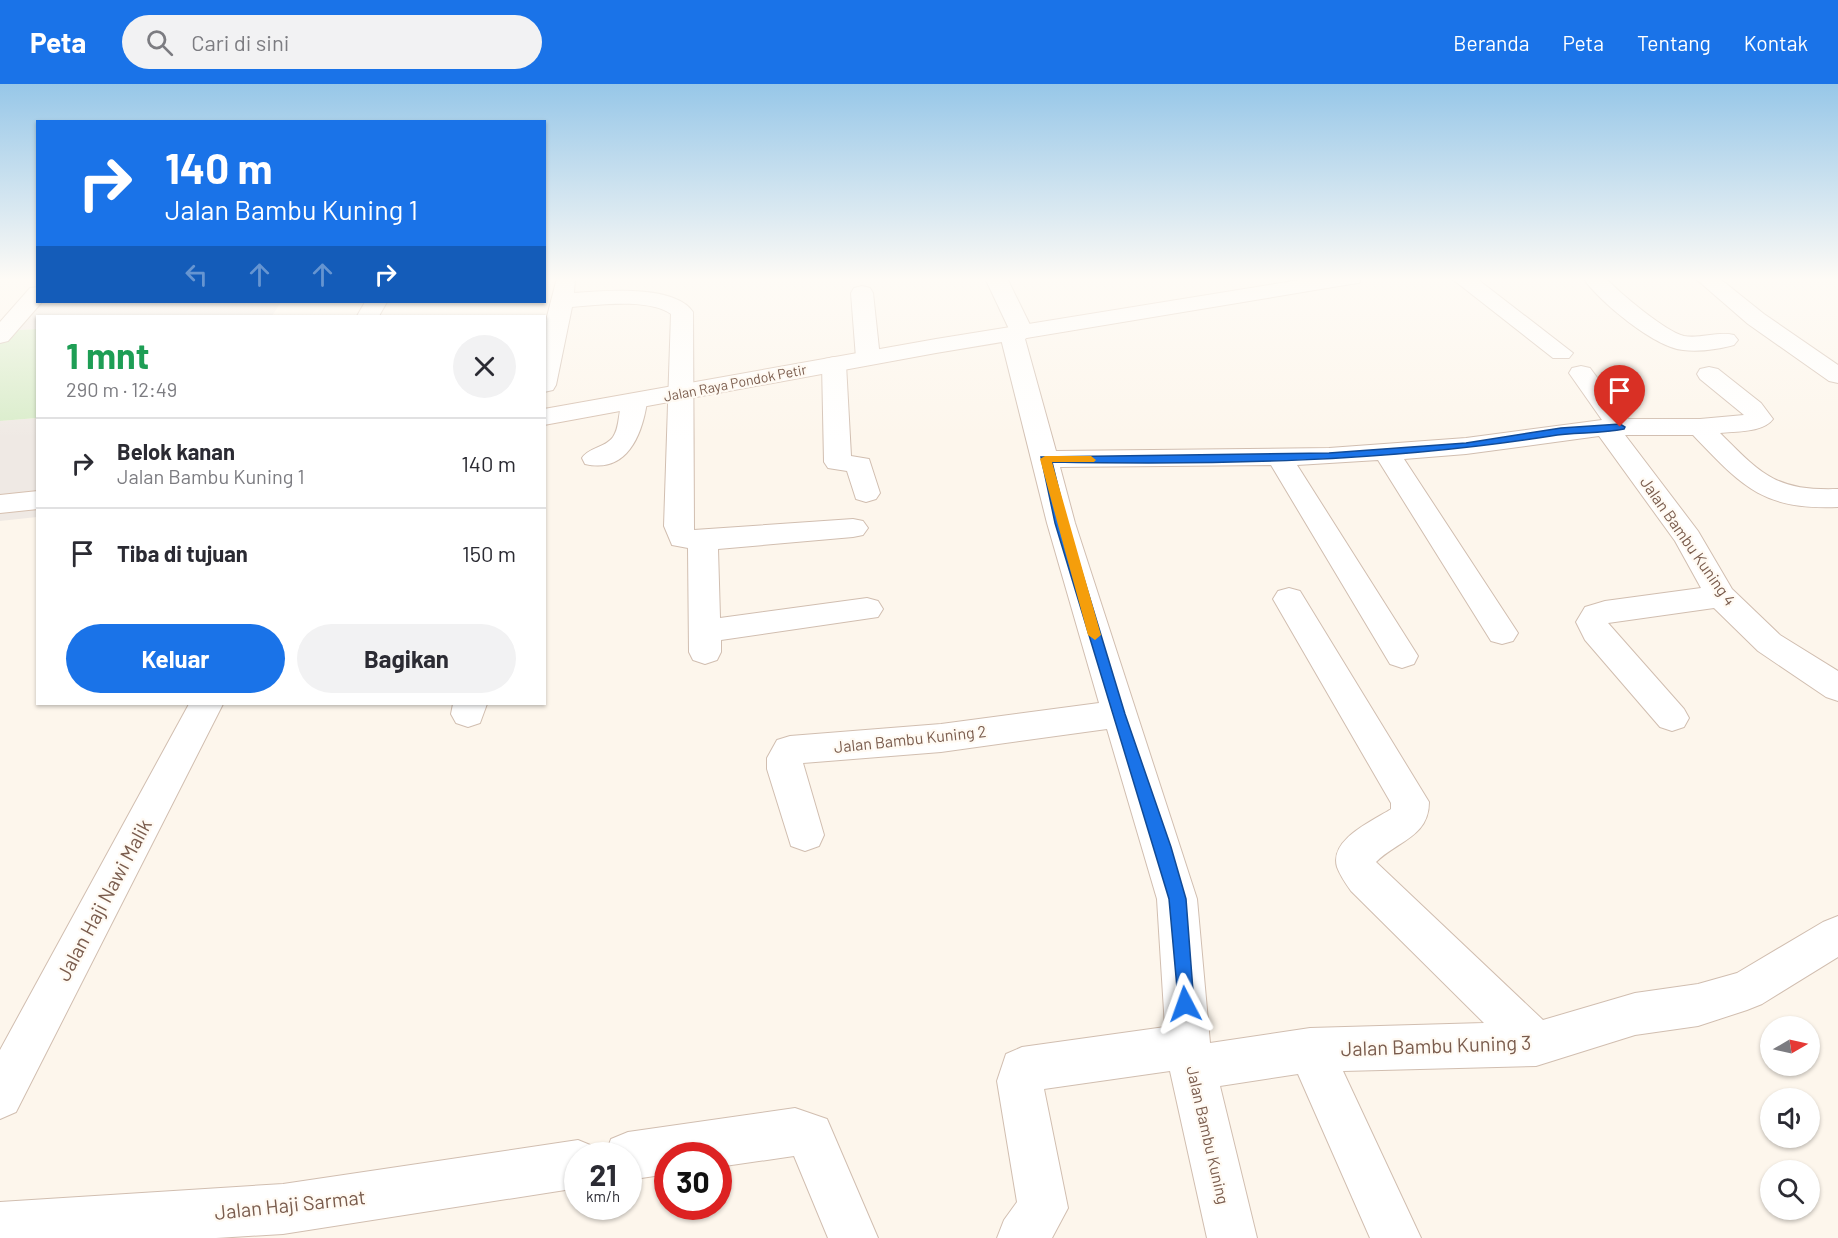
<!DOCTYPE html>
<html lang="id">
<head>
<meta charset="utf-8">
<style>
  :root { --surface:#fff; --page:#f2f2f3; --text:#2b2b33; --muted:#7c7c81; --line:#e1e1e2; --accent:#1a73e8 }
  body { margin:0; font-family:Barlow,sans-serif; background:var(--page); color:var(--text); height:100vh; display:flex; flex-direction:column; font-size:22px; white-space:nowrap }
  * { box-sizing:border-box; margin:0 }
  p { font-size:20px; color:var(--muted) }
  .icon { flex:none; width:33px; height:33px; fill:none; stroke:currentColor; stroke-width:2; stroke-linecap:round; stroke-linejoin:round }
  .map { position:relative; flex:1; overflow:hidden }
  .panel { position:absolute; left:36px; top:231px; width:510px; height:390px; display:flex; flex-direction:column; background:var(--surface); border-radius:0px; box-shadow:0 2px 4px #0004 }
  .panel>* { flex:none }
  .top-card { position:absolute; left:36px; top:36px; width:510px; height:183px; border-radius:0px; box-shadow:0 2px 4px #0004; background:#1a73e8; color:#fff; overflow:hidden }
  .needle { width:39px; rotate:81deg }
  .buttons { position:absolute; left:1760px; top:932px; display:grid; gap:12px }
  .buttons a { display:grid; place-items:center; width:60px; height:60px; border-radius:50%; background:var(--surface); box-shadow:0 2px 4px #0004; font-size:30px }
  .speed { position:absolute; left:564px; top:1058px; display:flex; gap:12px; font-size:30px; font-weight:700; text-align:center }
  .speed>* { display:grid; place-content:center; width:78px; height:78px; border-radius:50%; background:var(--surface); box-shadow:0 2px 4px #0004; line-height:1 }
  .speed small { font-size:15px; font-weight:400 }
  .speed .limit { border:9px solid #d22; background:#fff; color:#111 }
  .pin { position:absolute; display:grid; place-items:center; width:51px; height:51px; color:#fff; margin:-62px -26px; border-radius:50% 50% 50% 0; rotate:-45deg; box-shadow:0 0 6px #0007 }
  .pin .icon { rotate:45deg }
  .me { position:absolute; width:66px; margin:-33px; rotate:356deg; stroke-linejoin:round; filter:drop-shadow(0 0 4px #0008) }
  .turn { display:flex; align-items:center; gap:21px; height:126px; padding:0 30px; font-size:27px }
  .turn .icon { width:78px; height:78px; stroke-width:2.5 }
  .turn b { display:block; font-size:42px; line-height:51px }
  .lanes { display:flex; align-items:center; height:57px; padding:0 30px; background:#0003; justify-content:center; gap:30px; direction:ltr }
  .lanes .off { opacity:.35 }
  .round { display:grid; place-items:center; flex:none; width:63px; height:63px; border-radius:32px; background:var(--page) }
  .overview { display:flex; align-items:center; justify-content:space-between; height:102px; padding:0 30px }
  h1 { font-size:36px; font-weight:700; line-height:45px; color:#1e9e55 }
  .primary-button { display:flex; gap:12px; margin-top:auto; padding:12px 30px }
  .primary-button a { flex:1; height:69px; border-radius:36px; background:var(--accent); color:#fff; font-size:24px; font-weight:700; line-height:69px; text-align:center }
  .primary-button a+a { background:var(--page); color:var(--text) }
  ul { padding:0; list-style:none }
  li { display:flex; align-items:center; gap:18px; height:90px; padding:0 30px; border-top:2px solid var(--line) }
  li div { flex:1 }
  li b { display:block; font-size:22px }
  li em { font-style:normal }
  header { display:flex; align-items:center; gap:36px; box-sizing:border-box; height:84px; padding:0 30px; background:var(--accent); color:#fff }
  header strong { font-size:28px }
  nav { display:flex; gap:33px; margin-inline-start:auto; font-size:21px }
  .search { width:420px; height:54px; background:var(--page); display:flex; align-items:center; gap:15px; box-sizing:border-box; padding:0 21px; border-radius:33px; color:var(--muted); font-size:22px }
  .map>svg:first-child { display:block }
  .industrial { fill:#efe9e4 }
  .green { fill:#d8ecc9 }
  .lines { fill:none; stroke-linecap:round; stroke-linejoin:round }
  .street-casing { stroke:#d1beb0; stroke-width:2 }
  .secondary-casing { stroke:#d6c0b0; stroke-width:2 }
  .street { fill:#fff; fill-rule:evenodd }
  .secondary { fill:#fff; fill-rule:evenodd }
  .route { fill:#1a73e8; stroke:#114b97; stroke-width:1.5 }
  .slow { fill:#f59e0b }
  .labels { text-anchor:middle; stroke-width:4.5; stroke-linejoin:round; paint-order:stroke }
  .far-street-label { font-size:14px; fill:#7a5c4d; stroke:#fffaf3 }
  .street-label { font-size:16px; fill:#7a5c4d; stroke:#fffaf3 }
  .near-street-label { font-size:20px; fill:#7a5c4d; stroke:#fffaf3 }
</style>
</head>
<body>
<header>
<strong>Peta</strong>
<div class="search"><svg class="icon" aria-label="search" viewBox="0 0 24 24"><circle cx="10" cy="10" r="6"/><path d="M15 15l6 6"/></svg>Cari di sini</div>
<nav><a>Beranda</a><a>Peta</a><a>Tentang</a><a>Kontak</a></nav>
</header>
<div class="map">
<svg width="1838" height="1154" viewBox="0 0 1838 1154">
  <rect width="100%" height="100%" fill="#fdf6ec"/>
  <path class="industrial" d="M 38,218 L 281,218 L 272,232 L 38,232 L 37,245 L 3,247 Z
    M 37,334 L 37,433 L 0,437 L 0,337 Z"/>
  <path class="green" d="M 37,245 L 37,334 L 0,337 L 0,250 L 3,247 Z"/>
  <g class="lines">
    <g class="street-casing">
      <path id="street" d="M 557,194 L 575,194 L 574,209 C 604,207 674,200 693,228 L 694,446 L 853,435 L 863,437 L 868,444 L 863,451 L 853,453 L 718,465 L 720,534 L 867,514 L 878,517 L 883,525 L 878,533 L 721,556 L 721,568 L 717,576 L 705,580 L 693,576 L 689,568 L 688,464 L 672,461 L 664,442 L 671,230 C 649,214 598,221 572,223 L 556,301 L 553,306 L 544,308 L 544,244 Z
        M 985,194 L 1007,194 L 1034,249 L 1025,255 L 1056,367 L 1329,364 L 1466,354 L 1602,336 L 1569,289 L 1572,284 L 1581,282 L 1590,284 L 1628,335 L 1700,335 L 1744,331 L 1700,295 L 1697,290 L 1700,285 L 1709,283 L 1718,285 L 1761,319 L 1773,335 C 1763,349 1736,347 1720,349 C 1762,391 1776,407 1838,405 L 1838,423 C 1762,426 1742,402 1693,351 L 1625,351 L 1698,447 L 1732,505 L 1780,551 L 1838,587 L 1838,617 L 1826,613 L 1758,567 L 1714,524 L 1608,539 L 1684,625 L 1689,634 L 1684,643 L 1672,647 L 1660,643 L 1585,556 L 1576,538 L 1585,523 L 1605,517 L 1701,504 L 1675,457 L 1599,352 L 1466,370 L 1404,375 L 1518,549 L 1513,557 L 1502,560 L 1491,557 L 1378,376 L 1297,381 L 1418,572 L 1414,580 L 1402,584 L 1390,580 L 1271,381 L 1060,383 L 1075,439 L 1197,815 L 1210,959 L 1310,944 L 1484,939 L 1351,807 C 1346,800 1340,791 1337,783 C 1329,755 1373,737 1391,725 L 1391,719 L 1273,515 L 1278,507 L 1289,504 L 1300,507 L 1429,718 C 1429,753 1397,757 1376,778 L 1543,936 L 1635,909 L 1698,900 L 1737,889 L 1823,838 L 1838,832 L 1838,873 L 1762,920 L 1747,926 L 1698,942 L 1635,951 L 1536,982 L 1343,987 L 1421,1154 L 1370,1154 L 1298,990 L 1220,1002 L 1257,1154 L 1207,1154 L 1170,987 L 1044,1005 L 1068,1124 L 1052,1154 L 997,1154 L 1004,1136 L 1017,1118 L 997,997 L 1006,970 L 1022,963 L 1165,943 L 1157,815 L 1107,645 L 941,668 L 803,679 L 824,751 L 819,762 L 805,767 L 791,762 L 767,685 L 767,674 L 777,656 L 790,652 L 941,640 L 1099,619 L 1047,439 L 1000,251 L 1009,245 Z
        M 1451,194 L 1476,194 L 1573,269 L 1569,274 L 1553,274 Z
        M 1583,194 L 1606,194 C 1618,208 1666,248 1684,252 C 1700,255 1718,247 1734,251 L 1738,256 L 1734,261 C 1719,265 1699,268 1683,266 C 1654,263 1600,218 1583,194 Z
        M 1695,194 L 1719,194 L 1764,230 L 1838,281 L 1838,299 L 1829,297 L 1748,240 Z
        M 862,202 L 870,204 L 873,209 L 880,274 L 876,279 L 868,281 L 860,279 L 856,274 L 851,209 L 854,204 Z
        M 38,203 L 38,218 L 42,218 L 8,257 L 0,259 L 0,238 L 30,204 Z
        M 365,218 L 387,218 L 379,232 L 357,232 Z
        M 834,273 L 843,275 L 846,280 L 851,372 L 869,375 L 880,409 L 876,415 L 866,418 L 856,415 L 847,387 L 828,384 L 824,378 L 822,280 L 825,275 Z
        M 634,310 L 643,313 L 647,318 C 642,351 627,390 585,380 L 582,374 C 589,363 605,364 613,353 C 621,342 617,324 625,313 Z
        M 189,620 L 223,620 L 16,1028 L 0,1035 L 0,966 Z
        M 453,620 L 487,620 L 480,639 L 468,643 L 456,639 L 451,630 Z
        M 795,1024 L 827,1035 L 878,1154 L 828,1154 L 794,1072 L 718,1083 L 718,1071 L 668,1071 L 668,1090 L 628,1096 L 628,1071 L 605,1071 L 611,1055 L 628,1048 Z
        M 578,1056 L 595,1063 L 598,1071 L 578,1071 L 578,1104 L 283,1150 L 216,1154 L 0,1154 L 0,1118 L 283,1100 Z"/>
    </g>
    <g class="secondary-casing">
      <path id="secondary" d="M 1312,194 L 1362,194 L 1359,199 L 1351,200 L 936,269 L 544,341 L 544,325 L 936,255 Z
        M 38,407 L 38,425 L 0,429 L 0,411 Z"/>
    </g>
    <use href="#street" class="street"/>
    <use href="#secondary" class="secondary"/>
  </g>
  <linearGradient id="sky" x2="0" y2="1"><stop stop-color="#97c7e8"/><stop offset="0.55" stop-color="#fefbf6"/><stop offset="1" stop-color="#fefbf6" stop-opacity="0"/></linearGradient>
  <rect width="1838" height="355" fill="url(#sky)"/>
  <path class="route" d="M 1620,340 L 1625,343 L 1624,345 C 1600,350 1575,348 1551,352 C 1386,378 1219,381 1052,378 L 1067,439 L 1125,630 L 1171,763 L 1186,815 L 1194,920 L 1191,926 L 1185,929 L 1179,926 L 1169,815 L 1055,439 L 1041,373 L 1329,369 L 1466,359 L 1561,344 Z"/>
  <path class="slow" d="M 1091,372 L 1096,376 L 1094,378 L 1052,378 L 1101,551 L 1095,556 L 1088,551 L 1040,375 L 1045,372 Z"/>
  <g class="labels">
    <g class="far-street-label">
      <text transform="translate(735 299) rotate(-11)" y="5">Jalan Raya Pondok Petir</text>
    </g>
    <g class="street-label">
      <text transform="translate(1688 457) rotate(55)" y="6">Jalan Bambu Kuning 4</text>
      <text transform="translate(910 655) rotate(-6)" y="6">Jalan Bambu Kuning 2</text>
      <text transform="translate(1208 1051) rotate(77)" y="6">Jalan Bambu Kuning</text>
    </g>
    <g class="near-street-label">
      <text transform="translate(104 816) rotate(-62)" y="7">Jalan Haji Nawi Malik</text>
      <text transform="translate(1436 962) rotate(-2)" y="7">Jalan Bambu Kuning 3</text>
      <text transform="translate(290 1121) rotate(-6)" y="7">Jalan Haji Sarmat</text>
    </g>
  </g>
</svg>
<div class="buttons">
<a><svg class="needle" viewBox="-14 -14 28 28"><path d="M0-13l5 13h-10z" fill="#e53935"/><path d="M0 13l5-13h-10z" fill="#7c7c81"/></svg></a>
<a><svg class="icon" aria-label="sound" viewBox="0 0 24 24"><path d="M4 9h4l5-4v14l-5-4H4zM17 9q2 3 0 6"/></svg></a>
<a><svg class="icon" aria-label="search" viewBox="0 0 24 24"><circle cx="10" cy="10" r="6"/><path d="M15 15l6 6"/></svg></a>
</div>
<div class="speed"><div>21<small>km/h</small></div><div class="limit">30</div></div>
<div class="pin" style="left:1620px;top:343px;background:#d93025"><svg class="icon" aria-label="arrive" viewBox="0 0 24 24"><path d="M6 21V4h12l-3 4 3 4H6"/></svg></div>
<svg class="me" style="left:1185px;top:920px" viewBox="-20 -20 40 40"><path d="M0-17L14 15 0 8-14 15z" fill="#1a73e8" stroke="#fff" stroke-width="4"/></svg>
<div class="top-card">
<div class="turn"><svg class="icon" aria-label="right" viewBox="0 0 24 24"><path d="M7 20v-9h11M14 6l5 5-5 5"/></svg><div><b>140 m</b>Jalan Bambu Kuning 1</div></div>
<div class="lanes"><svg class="icon off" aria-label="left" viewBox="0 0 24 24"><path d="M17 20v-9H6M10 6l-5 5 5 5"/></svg><svg class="icon off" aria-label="ahead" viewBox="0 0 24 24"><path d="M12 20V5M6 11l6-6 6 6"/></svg><svg class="icon off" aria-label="ahead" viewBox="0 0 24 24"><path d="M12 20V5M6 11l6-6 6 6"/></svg><svg class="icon" aria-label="right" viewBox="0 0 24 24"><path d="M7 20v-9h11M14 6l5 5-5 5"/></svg></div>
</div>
<section class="panel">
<div class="overview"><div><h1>1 mnt</h1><p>290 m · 12:49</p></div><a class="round"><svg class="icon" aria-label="close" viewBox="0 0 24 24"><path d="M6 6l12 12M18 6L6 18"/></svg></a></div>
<ul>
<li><svg class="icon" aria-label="right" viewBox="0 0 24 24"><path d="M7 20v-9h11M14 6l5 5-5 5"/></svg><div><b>Belok kanan</b><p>Jalan Bambu Kuning 1</p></div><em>140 m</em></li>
<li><svg class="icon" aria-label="arrive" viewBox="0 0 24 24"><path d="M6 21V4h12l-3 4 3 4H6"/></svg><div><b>Tiba di tujuan</b></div><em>150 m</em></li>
</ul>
<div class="primary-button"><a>Keluar</a><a>Bagikan</a></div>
</section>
</div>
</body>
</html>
